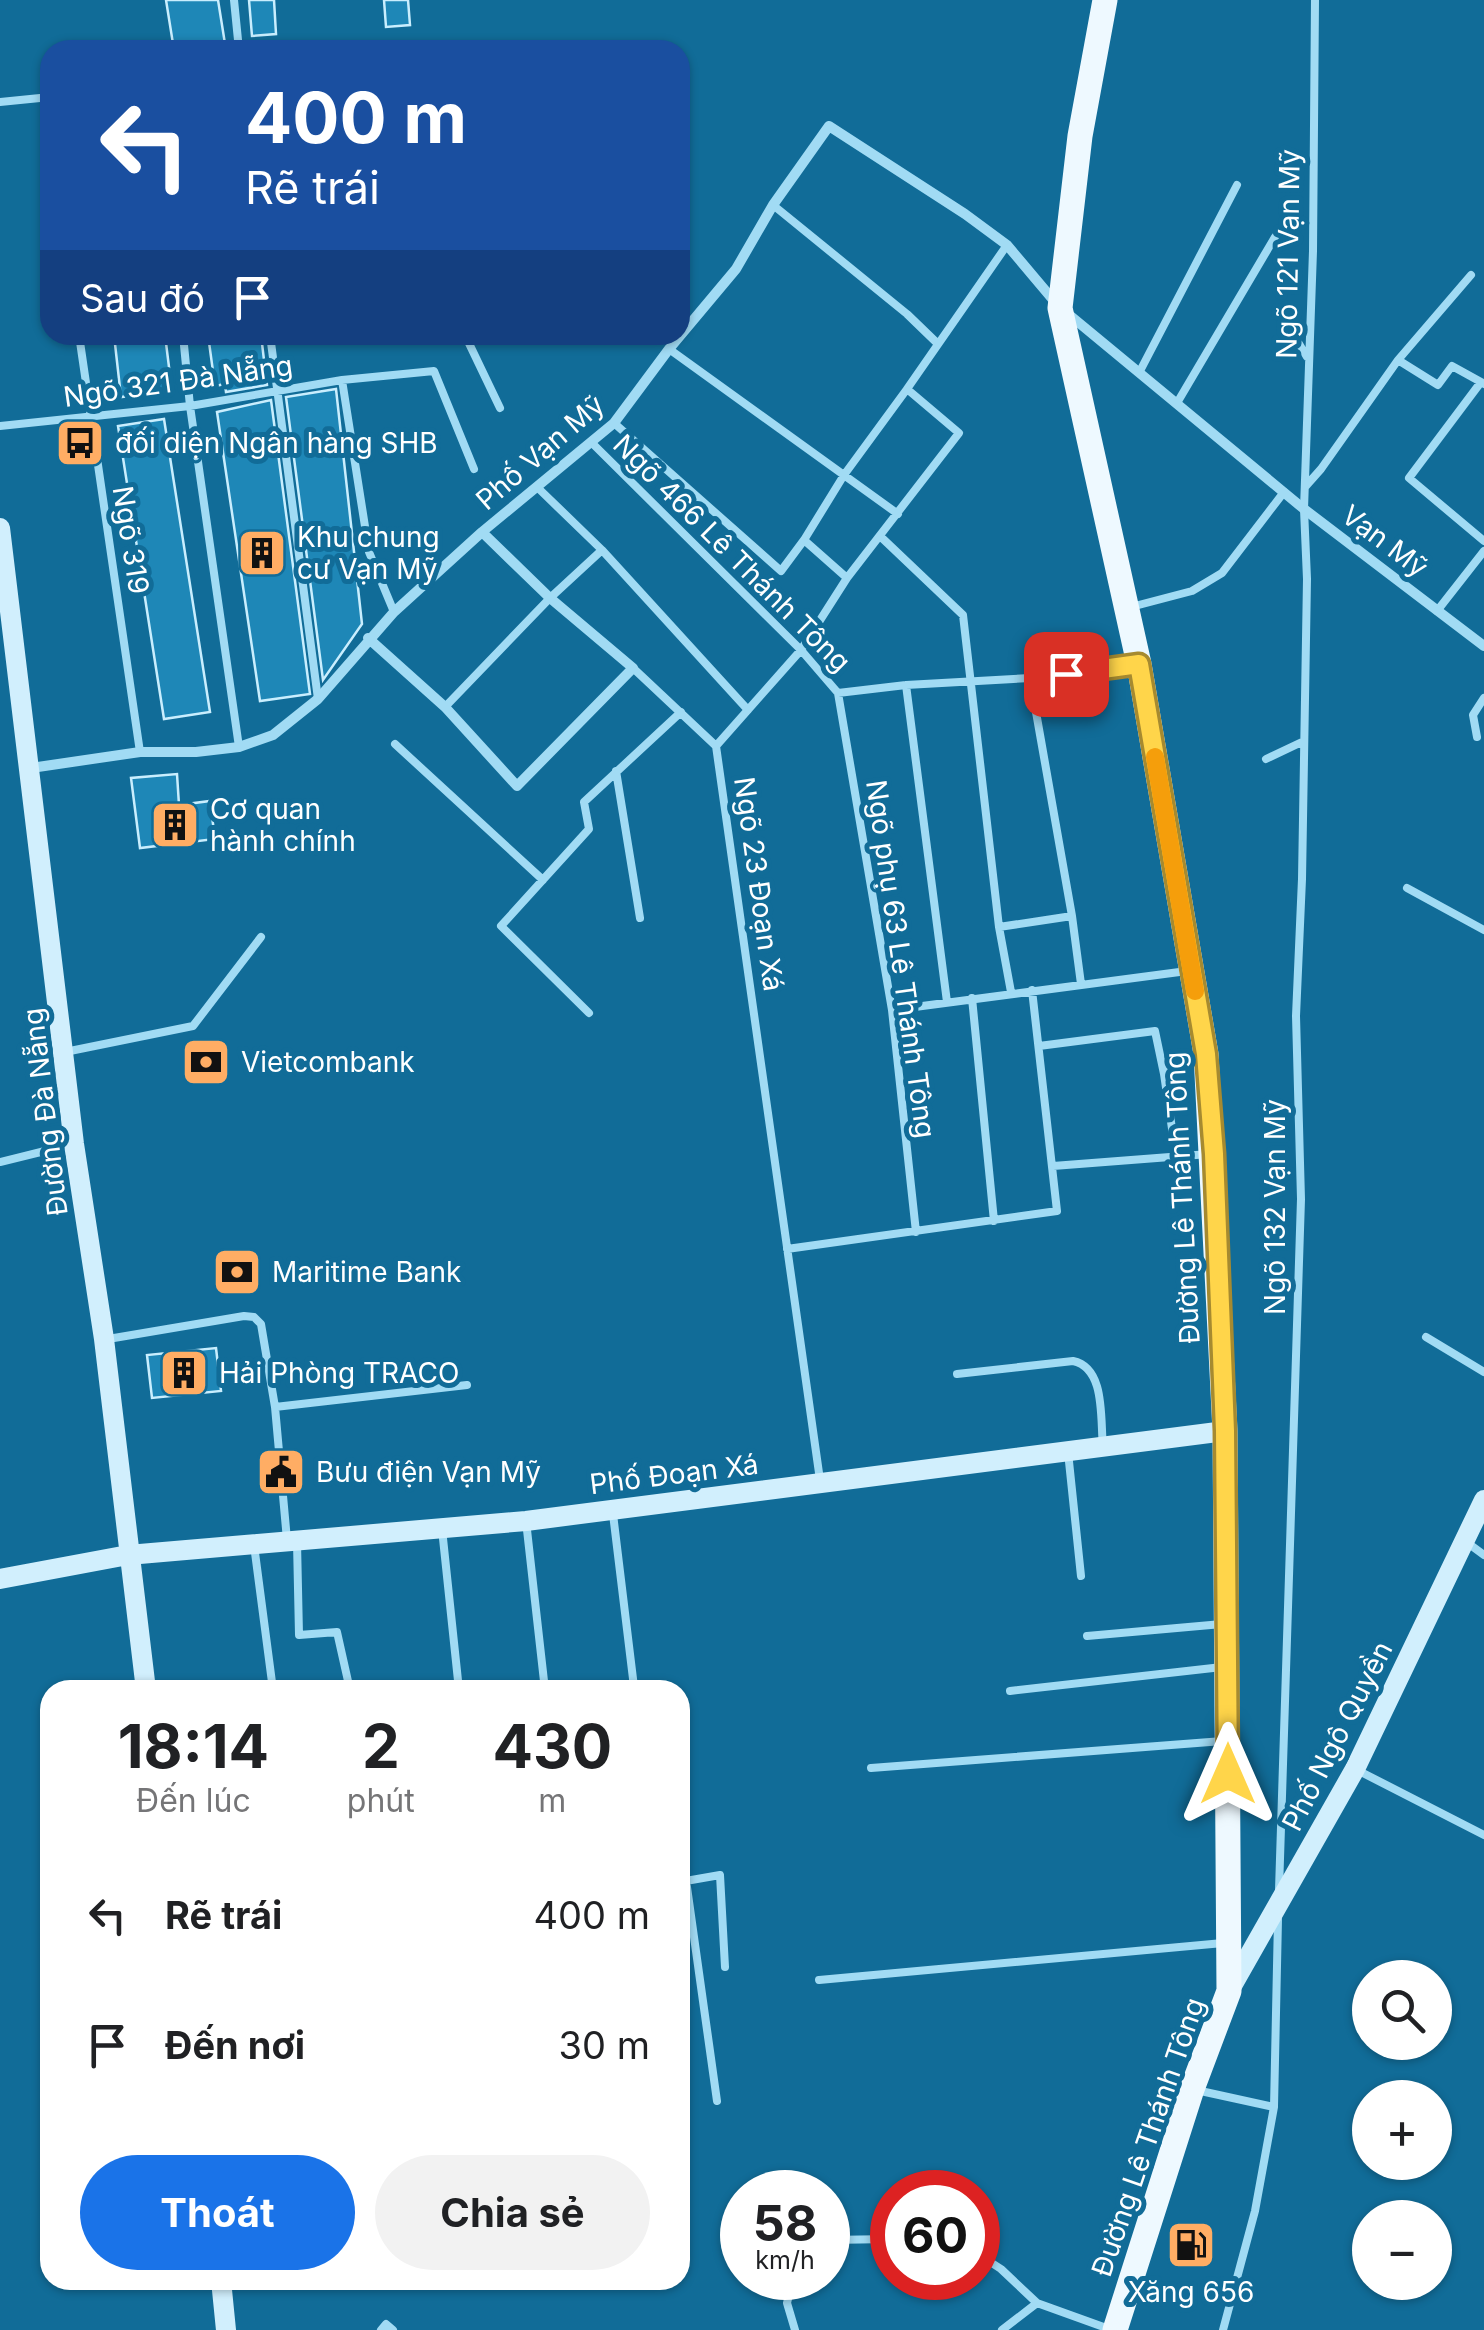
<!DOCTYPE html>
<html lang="vi">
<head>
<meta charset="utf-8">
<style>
  :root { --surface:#fff; --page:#f2f2f2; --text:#202124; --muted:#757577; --accent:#1a73e8 }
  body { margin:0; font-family:Inter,sans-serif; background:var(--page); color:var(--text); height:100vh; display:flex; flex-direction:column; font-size:38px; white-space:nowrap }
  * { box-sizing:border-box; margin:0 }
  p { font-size:32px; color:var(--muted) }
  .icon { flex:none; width:55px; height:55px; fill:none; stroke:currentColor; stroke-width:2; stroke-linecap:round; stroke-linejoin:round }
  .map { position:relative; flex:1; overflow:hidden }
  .sheet { position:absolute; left:40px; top:1680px; width:650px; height:610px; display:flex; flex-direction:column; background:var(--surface); border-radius:30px; box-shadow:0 2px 8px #0004 }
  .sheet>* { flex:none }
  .top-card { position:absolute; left:40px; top:40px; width:650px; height:305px; border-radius:30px; box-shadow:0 2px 8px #0004; background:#1a4fa0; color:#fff; overflow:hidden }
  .controls { position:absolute; left:1352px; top:1960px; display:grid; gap:20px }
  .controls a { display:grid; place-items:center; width:100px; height:100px; border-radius:50%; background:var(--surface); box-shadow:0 2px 8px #0004; font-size:50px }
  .speed { position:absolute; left:720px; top:2170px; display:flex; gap:20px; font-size:50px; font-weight:700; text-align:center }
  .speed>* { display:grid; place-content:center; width:130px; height:130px; border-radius:50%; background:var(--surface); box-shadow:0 2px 8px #0004; line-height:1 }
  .speed small { font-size:25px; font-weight:400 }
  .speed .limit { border:15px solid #d22; background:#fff; color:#111 }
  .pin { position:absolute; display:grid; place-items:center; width:85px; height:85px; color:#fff; margin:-42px; border-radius:20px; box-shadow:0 5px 15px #0006 }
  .me { position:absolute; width:110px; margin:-55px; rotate:0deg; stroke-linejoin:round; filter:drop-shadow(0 0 8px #0008) }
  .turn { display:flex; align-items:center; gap:35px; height:210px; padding:0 40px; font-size:45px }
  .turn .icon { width:130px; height:130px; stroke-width:2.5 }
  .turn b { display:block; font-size:70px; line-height:85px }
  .then { display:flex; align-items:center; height:95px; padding:0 40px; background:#0003; gap:20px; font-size:38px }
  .eta { display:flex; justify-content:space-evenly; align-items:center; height:170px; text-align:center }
  .eta b { font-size:60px; font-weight:700; line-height:70px }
  .button { display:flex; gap:20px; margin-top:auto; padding:20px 40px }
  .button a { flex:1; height:115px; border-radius:60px; background:var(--accent); color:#fff; font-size:40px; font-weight:700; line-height:115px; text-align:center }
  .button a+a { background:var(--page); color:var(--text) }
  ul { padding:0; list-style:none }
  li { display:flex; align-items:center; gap:30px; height:130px; padding:0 40px }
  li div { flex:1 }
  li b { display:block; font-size:38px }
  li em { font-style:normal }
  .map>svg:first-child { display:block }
  .building { fill:#1e87b7; stroke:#c9eefe; stroke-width:2.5 }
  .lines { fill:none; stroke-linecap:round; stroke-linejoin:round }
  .lane { stroke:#a1dbf4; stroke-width:8 }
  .street { stroke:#a1dbf4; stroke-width:10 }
  .secondary { stroke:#d1effd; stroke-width:20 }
  .primary { stroke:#eef9ff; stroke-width:25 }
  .route-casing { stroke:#a68a30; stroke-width:25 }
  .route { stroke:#ffd54a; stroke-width:18 }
  .slow { stroke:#f59e0b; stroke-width:18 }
  .labels { text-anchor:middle; stroke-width:10; stroke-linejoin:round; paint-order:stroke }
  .street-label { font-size:28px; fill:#fff; stroke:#116c98 }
  .poi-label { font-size:28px; fill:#fff; stroke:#116c98; text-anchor:start }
</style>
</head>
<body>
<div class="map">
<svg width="1484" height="2330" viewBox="0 0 1484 2330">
  <rect width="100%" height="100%" fill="#116c98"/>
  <path class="building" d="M 166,0 L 218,0 L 226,50 L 174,50 Z
    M 249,0 L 274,0 L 276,34 L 252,36 Z
    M 384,0 L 408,0 L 410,25 L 386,27 Z
    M 114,335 L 165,335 L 172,391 L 121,397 Z
    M 208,335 L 261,335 L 267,385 L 226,392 L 225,384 L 215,386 Z
    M 336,389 L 362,624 L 323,680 L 286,397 Z
    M 271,400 L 310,694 L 260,701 L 217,412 Z
    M 164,419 L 210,712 L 164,719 L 118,426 Z
    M 177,774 L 179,805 L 210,801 L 215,839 L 140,848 L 131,778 Z
    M 216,1348 L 221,1391 L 152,1398 L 147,1355 Z"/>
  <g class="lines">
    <path class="lane" d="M 234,0 L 239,50
      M 416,50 L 426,49
      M 0,102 L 50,97
      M 773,205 L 907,314 L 937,343
      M 1278,309 L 1307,357
      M 79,335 L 140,752
      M 183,335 L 190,406 L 239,747
      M 270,335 L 318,699
      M 465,335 L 500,408
      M 669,349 L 898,514
      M 1398,360 L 1438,385 L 1452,366 L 1481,382
      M 1140,371 L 1237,185
      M 342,380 L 369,552 L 394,612
      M 1484,384 L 1481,382 L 1409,478 L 1484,541
      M 1177,403 L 1275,237
      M 614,423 L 781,571 L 804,540 L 847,578
      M 0,426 L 190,406 L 342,380 L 434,371 L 474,469
      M 592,443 L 801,650 L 838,693 L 906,685 L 1030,678 L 1136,664
      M 537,487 L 602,550 L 748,710
      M 1305,487 L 1321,469 L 1398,360 L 1471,275
      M 881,537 L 963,615 L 999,927 L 1011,992
      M 804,540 L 844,475 L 907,389
      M 1131,607 L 1192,591 L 1222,573 L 1284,492
      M 1437,611 L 1484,551
      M 633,668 L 716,746
      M 906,685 L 947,1002
      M 838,693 L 892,1010 L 916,1232
      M 445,707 L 550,598 L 602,550
      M 1477,737 L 1473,715 L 1484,698
      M 395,744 L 543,880
      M 1266,759 L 1304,741
      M 616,771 L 640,918
      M 1407,888 L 1484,930
      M 1072,916 L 1081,984
      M 999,927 L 1072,916 L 1030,678
      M 972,998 L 994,1221
      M 892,1010 L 1187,971
      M 589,1013 L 501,926 L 589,829 L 584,802 L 681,712
      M 1039,1046 L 1155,1031 L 1164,1074 L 1202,1056
      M 65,1052 L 193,1026 L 261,937
      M 1164,1074 L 1176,1156
      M 0,1162 L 73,1144
      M 1053,1166 L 1209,1154
      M 787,1249 L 1057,1211 L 1032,990
      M 1426,1337 L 1484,1372
      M 108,1339 L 244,1316 L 254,1317 L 261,1324 L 275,1407 L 287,1540
      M 957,1374 L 1073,1361 C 1106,1368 1100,1419 1103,1446
      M 275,1407 L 467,1385
      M 1068,1452 L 1081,1576
      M 820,1480 L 716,746 L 801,650 L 847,578 L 959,433 L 907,389 L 1007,245
      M 613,1514 L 634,1687
      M 526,1521 L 545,1690
      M 442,1529 L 459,1690
      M 1465,1541 L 1484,1555
      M 297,1542 L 299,1635 L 337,1632 L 350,1690
      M 254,1545 L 273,1690
      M 1087,1636 L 1222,1624
      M 1010,1691 L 1222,1667
      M 871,1768 L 1223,1741
      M 1359,1771 L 1484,1835
      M 686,1880 L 717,2101
      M 680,1882 L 720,1875 L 725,1967
      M 1279,1890 L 1301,1199 L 1296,1016 L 1302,879 L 1307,579 L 1304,509 L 1313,251 L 1315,0
      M 819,1980 L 1223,1943
      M 1196,2090 L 1274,2107
      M 828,2240 L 892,2239
      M 978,2254 L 1001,2269 L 1037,2303 L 1112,2330
      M 793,2278 L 787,2303 L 795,2330
      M 381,2330 L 386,2324 L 393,2330
      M 1002,2330 L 1037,2303
      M 1223,2330 L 1255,2211 L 1274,2107 L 1278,1919"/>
    <path class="street" d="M 1067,313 L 1304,509 L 1484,646
      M 368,638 L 445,707 L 517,786 L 633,668 L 550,598 L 482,532
      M 31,768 L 140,752 L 196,752 L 239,747 L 273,735 L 318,699 L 394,612 L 482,532 L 614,423 L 669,349 L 736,269 L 773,205 L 829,126 L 965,214 L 1007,245 L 1055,302"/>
    <path class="secondary" d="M 0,528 L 74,1144 L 104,1339 L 146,1690
      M 0,1579 L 128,1555 L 526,1521 L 1225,1431
      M 1229,1991 L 1355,1769 L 1484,1500
      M 221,2280 L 226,2330"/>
    <path class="primary" d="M 1105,0 L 1080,136 L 1060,308 L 1139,664 L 1206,1054 L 1225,1431 L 1229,1991 L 1192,2089 L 1115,2330"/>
  </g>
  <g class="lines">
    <g class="route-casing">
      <path id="route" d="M 1066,674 L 1139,664 L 1206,1054 L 1214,1154 L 1225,1431 L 1228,1774"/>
    </g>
    <use href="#route" class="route"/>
    <path class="slow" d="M 1155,757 L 1195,991"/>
  </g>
  <defs>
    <g id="bus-square" transform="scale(2.5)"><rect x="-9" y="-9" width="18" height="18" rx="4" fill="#ffad64" stroke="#116c98"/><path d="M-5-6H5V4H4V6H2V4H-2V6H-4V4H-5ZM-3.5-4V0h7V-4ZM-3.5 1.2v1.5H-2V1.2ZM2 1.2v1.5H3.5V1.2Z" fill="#111"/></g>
    <g id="building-square" transform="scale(2.5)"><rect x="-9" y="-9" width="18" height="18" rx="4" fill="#ffad64" stroke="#116c98"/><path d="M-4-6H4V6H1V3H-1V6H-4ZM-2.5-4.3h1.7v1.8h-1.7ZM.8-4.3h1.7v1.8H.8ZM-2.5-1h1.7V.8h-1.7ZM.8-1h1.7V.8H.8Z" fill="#111"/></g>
    <g id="bank-square" transform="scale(2.5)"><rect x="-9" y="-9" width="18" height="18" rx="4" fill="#ffad64" stroke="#116c98"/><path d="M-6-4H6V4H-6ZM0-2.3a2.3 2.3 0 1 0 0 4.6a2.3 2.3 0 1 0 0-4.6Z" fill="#111"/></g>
    <g id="civic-square" transform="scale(2.5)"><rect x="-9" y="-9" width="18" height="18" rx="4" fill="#ffad64" stroke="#116c98"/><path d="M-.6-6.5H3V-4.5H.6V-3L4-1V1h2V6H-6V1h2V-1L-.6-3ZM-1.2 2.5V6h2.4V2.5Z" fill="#111"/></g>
    <g id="fuel-square" transform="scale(2.5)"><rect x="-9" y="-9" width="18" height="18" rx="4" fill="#ffad64" stroke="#116c98"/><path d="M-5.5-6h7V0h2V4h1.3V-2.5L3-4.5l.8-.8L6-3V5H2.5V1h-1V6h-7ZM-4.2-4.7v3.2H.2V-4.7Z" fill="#111"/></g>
  </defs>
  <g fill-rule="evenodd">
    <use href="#bus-square" x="80" y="443"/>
    <use href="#building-square" x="262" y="553"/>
    <use href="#building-square" x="175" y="825"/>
    <use href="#bank-square" x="206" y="1062"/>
    <use href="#bank-square" x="237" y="1272"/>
    <use href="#building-square" x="184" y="1373"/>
    <use href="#civic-square" x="281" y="1472"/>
    <use href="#fuel-square" x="1191" y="2245"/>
  </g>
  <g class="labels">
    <g class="street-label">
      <text transform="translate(1288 254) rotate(-89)" y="10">Ngõ 121 Vạn Mỹ</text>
      <text transform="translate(178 381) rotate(-8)" y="10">Ngõ 321 Đà Nẵng</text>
      <text transform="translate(540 452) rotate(-41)" y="10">Phố Vạn Mỹ</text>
      <text transform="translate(131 540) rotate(81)" y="10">Ngõ 319</text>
      <text transform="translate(1385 541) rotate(37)" y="10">Vạn Mỹ</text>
      <text transform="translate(732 553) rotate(45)" y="10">Ngõ 466 Lê Thánh Tông</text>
      <text transform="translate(759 884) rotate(82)" y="10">Ngõ 23 Đoạn Xá</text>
      <text transform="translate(901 959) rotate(82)" y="10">Ngõ phụ 63 Lê Thánh Tông</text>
      <text transform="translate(45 1112) rotate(-97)" y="10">Đường Đà Nẵng</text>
      <text transform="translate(1182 1198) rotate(-93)" y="10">Đường Lê Thánh Tông</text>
      <text transform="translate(1275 1207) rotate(-90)" y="10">Ngõ 132 Vạn Mỹ</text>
      <text transform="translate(674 1474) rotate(-7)" y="10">Phố Đoạn Xá</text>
      <text transform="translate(1337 1736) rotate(-63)" y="10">Phố Ngô Quyền</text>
      <text transform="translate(1148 2137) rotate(-71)" y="10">Đường Lê Thánh Tông</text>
    </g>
    <g class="poi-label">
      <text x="115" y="453">đối diện Ngân hàng SHB</text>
      <text x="297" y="547">Khu chung<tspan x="297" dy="32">cư Vạn Mỹ</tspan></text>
      <text x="210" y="819">Cơ quan<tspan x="210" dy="32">hành chính</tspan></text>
      <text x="241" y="1072">Vietcombank</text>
      <text x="272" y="1282">Maritime Bank</text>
      <text x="219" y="1383">Hải Phòng TRACO</text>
      <text x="316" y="1482">Bưu điện Vạn Mỹ</text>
      <text x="1191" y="2302" text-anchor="middle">Xăng 656</text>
    </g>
  </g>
</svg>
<div class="controls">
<a><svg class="icon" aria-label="search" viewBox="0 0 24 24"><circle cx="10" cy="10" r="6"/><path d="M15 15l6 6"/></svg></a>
<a>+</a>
<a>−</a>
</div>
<div class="speed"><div>58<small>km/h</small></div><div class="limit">60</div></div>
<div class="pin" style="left:1066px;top:674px;background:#d93025"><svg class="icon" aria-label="arrive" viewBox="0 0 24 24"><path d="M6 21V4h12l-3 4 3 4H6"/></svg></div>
<svg class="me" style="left:1228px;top:1774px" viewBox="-20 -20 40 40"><path d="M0-17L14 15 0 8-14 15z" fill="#ffd54a" stroke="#fff" stroke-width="4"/></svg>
<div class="top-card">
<div class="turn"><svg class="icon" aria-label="left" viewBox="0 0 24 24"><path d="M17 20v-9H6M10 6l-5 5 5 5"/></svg><div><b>400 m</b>Rẽ trái</div></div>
<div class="then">Sau đó<svg class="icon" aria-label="arrive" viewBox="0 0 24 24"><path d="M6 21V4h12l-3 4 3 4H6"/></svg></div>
</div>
<section class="sheet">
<div class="eta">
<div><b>18:14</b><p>Đến lúc</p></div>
<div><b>2</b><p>phút</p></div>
<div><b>430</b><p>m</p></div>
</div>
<ul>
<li><svg class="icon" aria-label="left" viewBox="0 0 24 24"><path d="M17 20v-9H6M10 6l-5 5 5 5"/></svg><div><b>Rẽ trái</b></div><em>400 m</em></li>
<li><svg class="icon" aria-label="arrive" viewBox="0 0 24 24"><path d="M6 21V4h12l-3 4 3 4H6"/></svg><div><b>Đến nơi</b></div><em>30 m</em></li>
</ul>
<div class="button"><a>Thoát</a><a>Chia sẻ</a></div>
</section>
</div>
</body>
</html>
